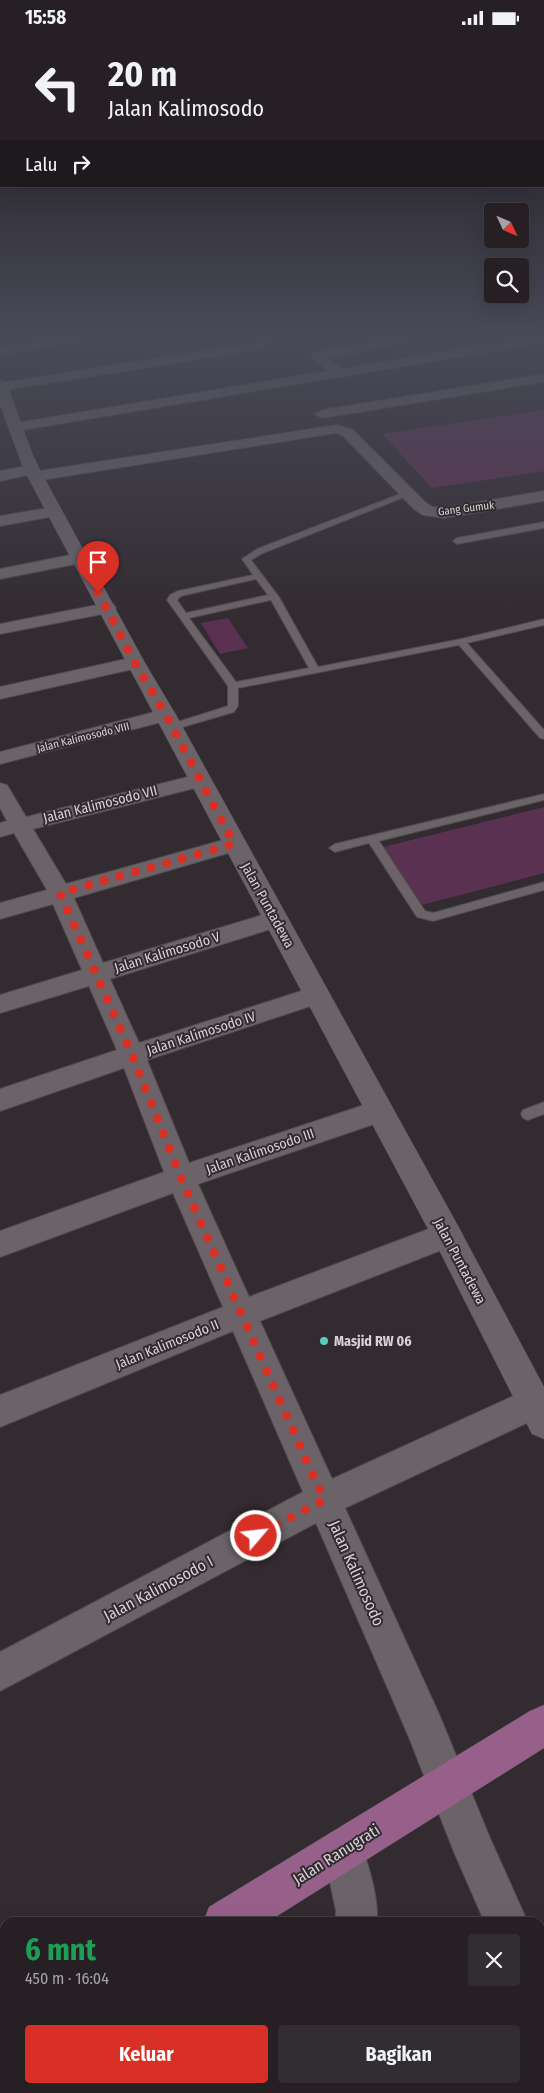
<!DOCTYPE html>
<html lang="id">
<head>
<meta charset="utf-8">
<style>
  :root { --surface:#262024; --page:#322d31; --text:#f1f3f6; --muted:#a4a3a6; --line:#423e41; --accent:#d93025 }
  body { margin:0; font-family:"Fira Sans Condensed",sans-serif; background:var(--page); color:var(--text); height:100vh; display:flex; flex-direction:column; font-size:19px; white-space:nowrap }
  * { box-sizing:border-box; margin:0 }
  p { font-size:16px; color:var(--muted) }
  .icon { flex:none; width:28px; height:28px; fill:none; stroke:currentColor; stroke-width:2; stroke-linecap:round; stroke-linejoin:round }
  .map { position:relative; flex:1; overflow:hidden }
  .panel { position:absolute; left:0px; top:1882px; width:545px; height:176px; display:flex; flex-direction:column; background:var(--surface); border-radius:15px 15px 0 0; box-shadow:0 5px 20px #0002,0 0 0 1px var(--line) }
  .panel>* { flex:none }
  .top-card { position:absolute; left:0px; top:0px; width:545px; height:152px; box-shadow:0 5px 20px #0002,0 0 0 1px var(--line); background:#262024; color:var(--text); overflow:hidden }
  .needle { width:32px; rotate:134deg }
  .fabs { position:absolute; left:484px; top:168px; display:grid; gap:10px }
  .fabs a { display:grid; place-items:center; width:45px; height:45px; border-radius:5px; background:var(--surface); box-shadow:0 5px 20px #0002,0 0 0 1px var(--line); font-size:25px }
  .pin { position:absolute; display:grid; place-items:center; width:42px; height:42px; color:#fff; margin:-51px -21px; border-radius:50% 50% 50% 0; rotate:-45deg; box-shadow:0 0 5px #0007 }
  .pin .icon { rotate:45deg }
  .me { position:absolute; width:55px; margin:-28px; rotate:62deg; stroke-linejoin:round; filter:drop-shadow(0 0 4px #0008) }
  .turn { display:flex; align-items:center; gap:18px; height:105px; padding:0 25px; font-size:22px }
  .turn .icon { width:65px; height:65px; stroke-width:2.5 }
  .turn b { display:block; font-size:35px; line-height:42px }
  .then { display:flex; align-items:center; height:48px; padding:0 25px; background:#0003; gap:10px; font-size:19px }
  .round { display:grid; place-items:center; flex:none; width:52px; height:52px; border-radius:5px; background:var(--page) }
  .headline { display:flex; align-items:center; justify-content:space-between; height:85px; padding:0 25px }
  h1 { font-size:30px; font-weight:700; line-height:38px; color:#1e9e55 }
  .action { display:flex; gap:10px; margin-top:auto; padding:10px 25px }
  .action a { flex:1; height:58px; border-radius:5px; background:var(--accent); color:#fff; font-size:20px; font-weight:700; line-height:58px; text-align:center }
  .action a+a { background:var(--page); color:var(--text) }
  .status { display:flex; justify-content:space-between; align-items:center; height:35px; padding:0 25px; background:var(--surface); direction:ltr }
  .status svg { height:14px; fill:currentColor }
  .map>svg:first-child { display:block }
  .green { fill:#5b3151 }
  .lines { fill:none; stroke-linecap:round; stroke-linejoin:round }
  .service-casing { stroke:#4f494d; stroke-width:2 }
  .minor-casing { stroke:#4f494d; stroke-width:2 }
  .tertiary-casing { stroke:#4f494d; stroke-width:1 }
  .primary-casing { stroke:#4f494d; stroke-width:1 }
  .service { fill:#6b6368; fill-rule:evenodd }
  .minor { fill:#6b6368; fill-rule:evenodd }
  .tertiary { fill:#6b6368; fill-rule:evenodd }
  .primary { fill:#97608a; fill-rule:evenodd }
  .route { stroke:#d93025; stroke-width:9; stroke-dasharray:0 16.2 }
  .poi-dot { fill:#57cec2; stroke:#322b30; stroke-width:2 }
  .labels { text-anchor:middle; stroke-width:4; stroke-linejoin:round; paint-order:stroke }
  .far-street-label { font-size:11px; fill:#d7d2d5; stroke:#322b30 }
  .street-label { font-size:14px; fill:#d7d2d5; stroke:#322b30 }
  .poi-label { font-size:14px; font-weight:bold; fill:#d7d2d5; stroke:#322b30; text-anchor:start }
  .near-street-label { font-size:16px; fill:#d7d2d5; stroke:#322b30 }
</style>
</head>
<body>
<div class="status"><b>15:58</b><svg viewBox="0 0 49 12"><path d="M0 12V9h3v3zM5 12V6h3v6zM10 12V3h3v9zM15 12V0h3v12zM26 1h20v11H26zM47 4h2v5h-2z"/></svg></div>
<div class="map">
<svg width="544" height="2058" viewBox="0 0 544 2058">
  <rect width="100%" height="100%" fill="#322b30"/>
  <path class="green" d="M 544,375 L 544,436 L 432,453 L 382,399 Z
    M 228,583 L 248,613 L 220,619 L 201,588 Z
    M 544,772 L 544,838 L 422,870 L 383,812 Z"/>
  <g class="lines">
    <g class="service-casing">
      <path id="service" d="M 405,457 L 412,459 L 263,518 L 251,525 L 279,562 L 318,632 L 461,604 L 544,584 L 544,590 L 467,608 L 544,695 L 544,704 L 540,703 L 459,610 L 238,653 L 238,671 L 234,677 L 176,694 L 168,694 L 167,692 L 168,690 L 228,671 L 228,651 L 167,565 L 170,560 L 178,556 L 253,540 L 242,524 L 257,514 ZM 256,544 L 268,560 L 186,578 L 177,565 L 181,561 ZM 271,565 L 309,633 L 236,647 L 189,583 Z
        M 544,487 L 544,493 L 457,509 L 453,506 L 457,503 Z
        M 544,759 L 544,765 L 379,806 L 425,876 L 433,878 L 544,847 L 544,855 L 433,886 L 417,882 L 369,808 L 335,817 L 329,813 L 335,809 Z
        M 544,1067 L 544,1079 L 528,1085 L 523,1083 L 521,1079 L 523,1075 Z"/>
    </g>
    <g class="minor-casing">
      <path id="minor" d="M 70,300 L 101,300 L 95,304 L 0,320 L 0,312 Z
        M 267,300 L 284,300 L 256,315 L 0,356 L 0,348 L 253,308 Z
        M 402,300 L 430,300 L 424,304 L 328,323 L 342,334 L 535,300 L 544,300 L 544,306 L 519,312 L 16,396 L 11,395 L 9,392 L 11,389 L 16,388 L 328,336 L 311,321 L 312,318 Z
        M 544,339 L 544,347 L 322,383 L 315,379 L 322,375 Z
        M 337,390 L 353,395 L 426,468 L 433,472 L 444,473 L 544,456 L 544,466 L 444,483 L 423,480 L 414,474 L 343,401 L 336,398 L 35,446 L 30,444 L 28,440 L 0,446 L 0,436 L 32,430 L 37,432 L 39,436 Z
        M 54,472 L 60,474 L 62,477 L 60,480 L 0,491 L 0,481 Z
        M 80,518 L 86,519 L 88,523 L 86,527 L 0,544 L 0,534 Z
        M 107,568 L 113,569 L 116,573 L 113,577 L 0,599 L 0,589 Z
        M 135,622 L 142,624 L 144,628 L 142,632 L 0,664 L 0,652 Z
        M 166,674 L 173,676 L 176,680 L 173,684 L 0,729 L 0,717 Z
        M 200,739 L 207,740 L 210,745 L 207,750 L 33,794 L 66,849 L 234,802 L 242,804 L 245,809 L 242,814 L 74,863 L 103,928 L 276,876 L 284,878 L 288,884 L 284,890 L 110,944 L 139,1008 L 317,951 L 326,954 L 329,960 L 326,966 L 147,1025 L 189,1128 L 379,1065 L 389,1068 L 393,1076 L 389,1084 L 198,1149 L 249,1262 L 447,1187 L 457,1191 L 462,1200 L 457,1209 L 260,1286 L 332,1444 L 522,1357 L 534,1352 L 544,1356 L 544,1380 L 345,1473 L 439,1679 L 490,1803 L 528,1888 L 485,1888 L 454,1817 L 408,1700 L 316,1488 L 0,1656 L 0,1617 L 303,1457 L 233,1296 L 0,1392 L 0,1360 L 223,1272 L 173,1158 L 0,1222 L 0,1196 L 164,1137 L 124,1033 L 0,1076 L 0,1054 L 117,1015 L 89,951 L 0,978 L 0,960 L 82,935 L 53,869 L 0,884 L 0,868 L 47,855 L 14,798 L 0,802 L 0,788 L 7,786 L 0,773 L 0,748 L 7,750 L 26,782 Z
        M 343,1794 L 357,1800 C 367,1823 379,1862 377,1888 L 335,1888 L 336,1876 L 323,1814 L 329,1800 Z
        M 540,1939 L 544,1941 L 544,1992 L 540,1990 Z
        M 62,2054 L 113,2054 L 111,2058 L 60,2058 Z"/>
    </g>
    <g class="tertiary-casing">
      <path id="tertiary" d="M 0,345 L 5,346 L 7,349 L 32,418 L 40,435 L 145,628 L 176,680 L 458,1191 L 544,1352 L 544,1404 L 532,1399 L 436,1209 L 24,435 L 0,370 Z"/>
    </g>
    <g class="primary-casing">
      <path id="primary" d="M 544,1670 L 544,1713 L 266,1888 L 203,1888 L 209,1872 L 530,1676 Z
        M 5,2000 L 5,2048 L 0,2051 L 0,2003 Z"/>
    </g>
    <use href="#service" class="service"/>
    <use href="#minor" class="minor"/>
    <use href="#tertiary" class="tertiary"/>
    <use href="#primary" class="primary"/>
  </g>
  <linearGradient id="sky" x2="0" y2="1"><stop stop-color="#1c181a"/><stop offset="0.51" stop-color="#494a59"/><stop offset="1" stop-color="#494a59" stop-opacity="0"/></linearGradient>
  <rect width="544" height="589" fill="url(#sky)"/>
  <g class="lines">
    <path class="route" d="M 98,557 L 135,628 L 166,680 L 234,809 L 60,858 L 132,1020 L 181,1143 L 324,1465 L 256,1501"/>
  </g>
  <circle class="poi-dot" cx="324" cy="1306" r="5"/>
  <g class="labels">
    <g class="far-street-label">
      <text transform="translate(466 473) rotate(-7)" y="4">Gang Gumuk</text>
      <text transform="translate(83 702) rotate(-14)" y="4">Jalan Kalimosodo VIII</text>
    </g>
    <g class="street-label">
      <text transform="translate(100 769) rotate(-14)" y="5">Jalan Kalimosodo VII</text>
      <text transform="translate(268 870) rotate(61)" y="5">Jalan Puntadewa</text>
      <text transform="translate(167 917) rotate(-17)" y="5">Jalan Kalimosodo V</text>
      <text transform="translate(201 998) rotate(-18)" y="5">Jalan Kalimosodo IV</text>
      <text transform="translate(260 1116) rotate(-19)" y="5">Jalan Kalimosodo III</text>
      <text transform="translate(460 1226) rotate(62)" y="5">Jalan Puntadewa</text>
      <text transform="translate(167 1309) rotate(-22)" y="5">Jalan Kalimosodo II</text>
    </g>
    <g class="poi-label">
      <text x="334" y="1311">Masjid RW 06</text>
    </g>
    <g class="near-street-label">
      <text transform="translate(357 1538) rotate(66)" y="6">Jalan Kalimosodo</text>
      <text transform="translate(158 1553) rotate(-28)" y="6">Jalan Kalimosodo I</text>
      <text transform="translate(336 1819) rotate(-32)" y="6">Jalan Ranugrati</text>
    </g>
  </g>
</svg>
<div class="fabs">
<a><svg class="needle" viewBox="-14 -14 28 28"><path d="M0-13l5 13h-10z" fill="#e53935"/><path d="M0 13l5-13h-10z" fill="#a4a3a6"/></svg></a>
<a><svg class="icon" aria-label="search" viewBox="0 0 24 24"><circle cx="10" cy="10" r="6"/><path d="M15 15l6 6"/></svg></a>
</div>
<div class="pin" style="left:98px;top:557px;background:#d93025"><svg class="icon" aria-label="arrive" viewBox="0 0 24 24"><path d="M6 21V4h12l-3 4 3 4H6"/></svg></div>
<svg class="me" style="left:256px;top:1501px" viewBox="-20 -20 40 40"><circle r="17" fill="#d93025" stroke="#fff" stroke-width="3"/><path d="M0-11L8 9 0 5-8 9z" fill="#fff"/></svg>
<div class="top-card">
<div class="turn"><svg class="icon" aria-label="left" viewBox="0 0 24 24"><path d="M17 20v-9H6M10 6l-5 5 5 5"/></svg><div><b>20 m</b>Jalan Kalimosodo</div></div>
<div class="then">Lalu<svg class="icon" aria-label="right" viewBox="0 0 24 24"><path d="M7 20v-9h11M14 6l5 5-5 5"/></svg></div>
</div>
<section class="panel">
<div class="headline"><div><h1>6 mnt</h1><p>450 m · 16:04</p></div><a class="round"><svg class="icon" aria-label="close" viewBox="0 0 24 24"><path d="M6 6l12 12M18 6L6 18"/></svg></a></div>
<div class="action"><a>Keluar</a><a>Bagikan</a></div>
</section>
</div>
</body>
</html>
